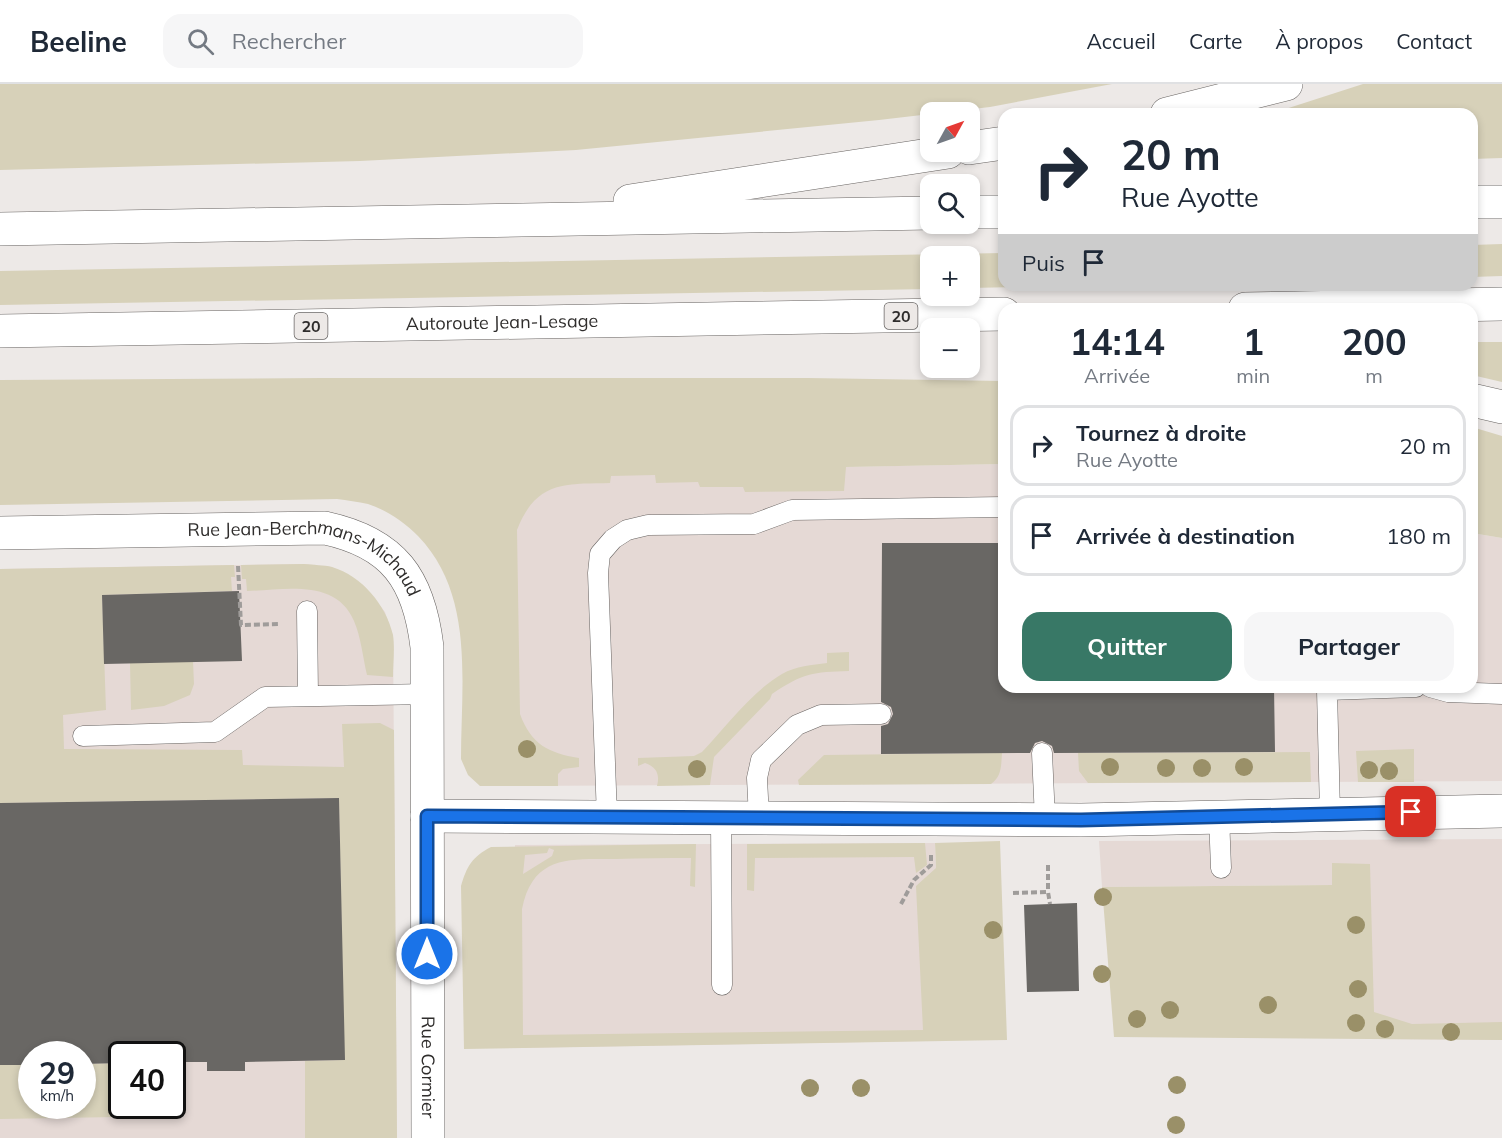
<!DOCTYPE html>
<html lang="fr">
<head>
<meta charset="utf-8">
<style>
  :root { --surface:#fff; --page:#f6f6f7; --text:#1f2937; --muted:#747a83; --line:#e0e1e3; --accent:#387866 }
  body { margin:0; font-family:Mulish,sans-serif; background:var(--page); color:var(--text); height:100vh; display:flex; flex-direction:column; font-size:22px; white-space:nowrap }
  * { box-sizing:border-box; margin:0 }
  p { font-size:20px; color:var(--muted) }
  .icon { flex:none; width:33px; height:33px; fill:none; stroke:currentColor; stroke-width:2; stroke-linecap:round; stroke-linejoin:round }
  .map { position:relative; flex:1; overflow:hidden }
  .side { position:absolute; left:998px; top:219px; width:480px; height:390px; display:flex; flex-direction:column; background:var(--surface); border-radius:18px; box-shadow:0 3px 9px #0003 }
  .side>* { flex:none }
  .guide { position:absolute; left:998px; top:24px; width:480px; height:183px; border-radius:18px; box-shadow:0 3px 9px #0003; background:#fff; color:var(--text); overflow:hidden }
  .needle { width:39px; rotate:50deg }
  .controls { position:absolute; left:920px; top:18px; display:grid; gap:12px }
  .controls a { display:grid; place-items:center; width:60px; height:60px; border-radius:12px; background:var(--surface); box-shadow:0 3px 9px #0003; font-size:30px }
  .speed { position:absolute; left:18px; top:957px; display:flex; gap:12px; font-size:30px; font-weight:700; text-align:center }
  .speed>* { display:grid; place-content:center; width:78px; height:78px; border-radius:50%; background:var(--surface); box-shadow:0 3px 9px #0003; line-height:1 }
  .speed small { font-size:15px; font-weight:400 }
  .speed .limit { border:3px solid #111; border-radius:9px; background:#fff; color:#111 }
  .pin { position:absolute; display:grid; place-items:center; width:51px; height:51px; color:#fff; margin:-26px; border-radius:12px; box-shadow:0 3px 9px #0006 }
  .me { position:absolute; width:66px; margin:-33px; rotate:0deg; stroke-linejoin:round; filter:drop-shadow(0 0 4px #0008) }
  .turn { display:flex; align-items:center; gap:21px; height:126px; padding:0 24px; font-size:27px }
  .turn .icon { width:78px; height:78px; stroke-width:2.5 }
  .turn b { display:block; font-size:42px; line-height:51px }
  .then { display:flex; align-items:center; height:57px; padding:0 24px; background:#0003; gap:12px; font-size:22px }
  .eta { display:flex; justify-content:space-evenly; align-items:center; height:102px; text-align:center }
  .eta b { font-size:36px; font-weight:700; line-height:42px }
  .primary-button { display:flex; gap:12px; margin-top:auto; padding:12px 24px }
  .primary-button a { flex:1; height:69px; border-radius:18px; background:var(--accent); color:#fff; font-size:24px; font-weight:700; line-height:69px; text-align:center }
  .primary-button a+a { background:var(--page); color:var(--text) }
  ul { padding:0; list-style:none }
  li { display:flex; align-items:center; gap:18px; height:81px; margin:0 12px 9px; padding:0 12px; border:3px solid var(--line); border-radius:18px }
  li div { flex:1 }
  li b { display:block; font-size:22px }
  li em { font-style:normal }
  header { display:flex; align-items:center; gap:36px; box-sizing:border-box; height:84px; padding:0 30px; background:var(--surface); border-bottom:2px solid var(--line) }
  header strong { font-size:28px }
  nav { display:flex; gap:33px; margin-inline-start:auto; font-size:21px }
  .search { width:420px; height:54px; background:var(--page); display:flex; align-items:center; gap:15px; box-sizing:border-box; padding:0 21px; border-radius:18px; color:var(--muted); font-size:22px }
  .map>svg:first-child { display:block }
  .built { fill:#e5d9d5; fill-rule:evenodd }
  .green { fill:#d7d1b9; fill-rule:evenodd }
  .building { fill:#696764 }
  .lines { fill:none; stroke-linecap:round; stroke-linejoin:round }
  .service-casing { stroke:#686462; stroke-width:21 }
  .minor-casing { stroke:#686462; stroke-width:34 }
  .tertiary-casing { stroke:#686462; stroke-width:34 }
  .motorway-casing { stroke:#686462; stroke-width:34 }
  .path { stroke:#9f9c9a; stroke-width:4; stroke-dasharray:6 3; stroke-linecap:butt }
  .service { stroke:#fff; stroke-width:20 }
  .minor { stroke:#fff; stroke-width:33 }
  .tertiary { stroke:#fff; stroke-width:33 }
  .motorway { stroke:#fff; stroke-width:33 }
  .tree { fill:#9a9068 }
  .route-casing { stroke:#114b97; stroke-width:15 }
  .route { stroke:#1a73e8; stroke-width:10 }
  .labels { text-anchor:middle; stroke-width:6; stroke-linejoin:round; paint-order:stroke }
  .shield { fill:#ede9e7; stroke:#686564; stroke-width:1.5 }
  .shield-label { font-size:16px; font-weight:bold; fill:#2f2d2c }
  .street-label { font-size:18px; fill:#2f2d2c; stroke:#ede9e7 }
</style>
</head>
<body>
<header>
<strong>Beeline</strong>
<div class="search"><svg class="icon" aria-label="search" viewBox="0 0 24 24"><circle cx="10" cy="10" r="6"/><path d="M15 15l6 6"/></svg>Rechercher</div>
<nav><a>Accueil</a><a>Carte</a><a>À propos</a><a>Contact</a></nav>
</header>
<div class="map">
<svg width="1502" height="1054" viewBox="0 0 1502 1054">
  <rect width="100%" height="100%" fill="#ede9e7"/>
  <path class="built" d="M 1003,380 L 1004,603 L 1472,603 L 1472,449 L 1502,454 L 1502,697 L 512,702 L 508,389 Z
    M 304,480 L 332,483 L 364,502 L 385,528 L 393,552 L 397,1054 L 0,1054 L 0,485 ZM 32,970 L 82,970 L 82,1022 L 32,1022 ZM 122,970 L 172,970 L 172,1022 L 122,1022 Z
    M 1502,755 L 1502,956 L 1371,955 L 1332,801 L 1102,803 L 1099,757 Z
    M 935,759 L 936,784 L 924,957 L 511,964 L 515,761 Z"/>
  <path class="green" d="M 0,0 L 1112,0 L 990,23 L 879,36 L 576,66 L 360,77 L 0,86 Z
    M 1363,0 L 1502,0 L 1502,74 L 1472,75 L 1472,30 L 1270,30 Z
    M 1502,160 L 1502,192 L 1472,193 L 1472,161 Z
    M 1003,169 L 1004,201 L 1113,201 L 969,204 L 969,172 L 930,172 L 930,205 L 0,221 L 0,187 Z
    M 1472,258 L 1502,258 L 1502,298 L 1472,291 Z
    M 322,294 L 808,294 L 1003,297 L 1003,380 L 846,383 L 844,407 L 745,408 L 743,403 L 700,403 L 698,398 L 656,399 L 655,391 L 611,392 L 610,399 C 564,400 536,397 517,446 L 520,630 C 531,660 548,669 579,674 L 579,683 L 563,685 L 558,690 L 558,702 L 480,702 L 468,691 L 461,675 C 461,599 475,511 418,452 C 405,439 387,426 368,420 C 358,418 347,416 337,415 L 0,421 L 0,296 Z
    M 1472,343 L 1502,352 L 1502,454 L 1472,449 Z
    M 304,480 C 313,481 324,481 332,483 C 362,492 386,521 393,551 C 395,564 393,580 393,593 L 367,591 C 363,574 361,553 354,537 C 336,494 284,506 247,507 L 246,495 L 242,495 L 241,481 Z
    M 234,481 L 235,493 L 231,493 L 232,507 L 102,511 L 106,626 L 63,631 L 64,665 L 242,666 L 243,681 L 344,683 L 342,640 L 380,639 L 394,646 L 397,1054 L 305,1054 L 305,977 L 344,976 L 339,714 L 0,719 L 0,485 Z
    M 849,568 L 849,587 C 813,588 803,589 772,610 L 770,615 L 714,673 L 710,701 L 657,702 C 660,691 657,683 645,679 L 638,682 L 638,674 L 694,672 L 702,668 C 726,643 751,608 782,590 C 796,582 812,581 827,579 L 827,569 Z
    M 193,577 L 194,600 L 190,611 L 164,622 L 131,626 L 130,579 Z
    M 1414,665 L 1414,698 L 1358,698 L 1356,667 Z
    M 1310,668 L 1311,698 L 1088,699 L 1079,687 L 1078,669 Z
    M 1002,669 C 1001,682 1002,692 991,700 L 799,701 L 798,696 L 824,671 Z
    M 1000,757 L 1007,956 L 464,965 L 461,802 C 467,782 472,773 491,763 L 696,760 L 695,803 L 690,802 L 691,774 C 666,774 641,774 616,775 C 571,775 533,770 522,825 L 523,951 L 923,946 L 916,802 L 936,784 L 935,759 ZM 549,764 L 554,766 L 552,772 L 523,790 L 525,771 L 547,769 Z
    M 925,759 L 927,781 L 916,789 L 914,773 L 755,774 L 754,807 L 747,806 L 747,760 Z
    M 1332,779 L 1370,780 L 1374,928 L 1412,940 L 1502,938 L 1502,956 L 1114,953 L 1102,803 L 1332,801 Z
    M 173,978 L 175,978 L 175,1032 L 0,1035 L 0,981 L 31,981 L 32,1022 L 82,1022 L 83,980 L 121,979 L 122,1022 L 172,1022 Z"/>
  <path class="building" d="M 882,459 L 1004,459 L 1004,603 L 1274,603 L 1275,668 L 1054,669 L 1052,662 L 1042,657 L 1035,659 L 1030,669 L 881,670 L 881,642 L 888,640 L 893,630 L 891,623 L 881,618 Z
    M 239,507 L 242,577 L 104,580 L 102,511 Z
    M 339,714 L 345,976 L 245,978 L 245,987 L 207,987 L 207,978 L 172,978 L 172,970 L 122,970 L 122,979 L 82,980 L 82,970 L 32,970 L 32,981 L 0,981 L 0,719 Z
    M 1077,819 L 1079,907 L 1027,908 L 1024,821 Z"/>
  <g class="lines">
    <g class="service-casing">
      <path id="service" d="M 307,527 L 308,612
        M 1430,603 L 1448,608 L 1502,610
        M 83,652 L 215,648 L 265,613 L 428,610
        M 1042,669 L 1045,735
        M 1330,729 L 1327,606 L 1416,603
        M 1219,732 L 1221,784
        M 607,733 L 598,489 L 600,470 L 613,455 L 627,446 L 648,441 L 754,440 L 792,426 L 1004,423
        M 721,734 L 722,901
        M 759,734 L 757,694 L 761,676 L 797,641 L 821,631 L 881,630"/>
    </g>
    <g class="minor-casing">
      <path id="minor" d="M 427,732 L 1081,736 L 1502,727"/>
    </g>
    <g class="tertiary-casing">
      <g id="tertiary">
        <path id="s1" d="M 0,449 L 325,444 C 394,459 419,495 427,563 L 428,1054"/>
      </g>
    </g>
    <g class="motorway-casing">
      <g id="motorway">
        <path d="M 1167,30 L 1286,0"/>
        <path d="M 969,64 L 1004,59"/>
        <path d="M 630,117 L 948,68"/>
        <path d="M 1472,118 L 1502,118"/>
        <path d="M 969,128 L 1004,128"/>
        <path d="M 0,145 L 930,129"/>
        <path d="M 1245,225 L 1502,220"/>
        <path id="s2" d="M 0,247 L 1004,230"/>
        <path d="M 1472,316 L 1502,323"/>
      </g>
    </g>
    <path class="path" d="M 238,482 L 241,541 L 279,540
      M 1048,781 L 1048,808
      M 1013,809 L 1048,808 L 1050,820
      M 901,820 L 914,796 L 931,781 L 931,769"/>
    <use href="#service" class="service"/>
    <use href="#minor" class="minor"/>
    <use href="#tertiary" class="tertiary"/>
    <use href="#motorway" class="motorway"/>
  </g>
  <g class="tree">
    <circle cx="527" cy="665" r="9"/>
    <circle cx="1110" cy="683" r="9"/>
    <circle cx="1244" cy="683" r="9"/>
    <circle cx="1166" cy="684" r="9"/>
    <circle cx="1202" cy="684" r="9"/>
    <circle cx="697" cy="685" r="9"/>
    <circle cx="1369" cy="686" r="9"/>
    <circle cx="1389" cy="687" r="9"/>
    <circle cx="1103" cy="813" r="9"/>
    <circle cx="1356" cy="841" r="9"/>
    <circle cx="993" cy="846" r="9"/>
    <circle cx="1102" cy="890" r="9"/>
    <circle cx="1358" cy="905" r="9"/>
    <circle cx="1268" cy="921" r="9"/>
    <circle cx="1170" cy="926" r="9"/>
    <circle cx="1137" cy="935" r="9"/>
    <circle cx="1356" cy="939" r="9"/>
    <circle cx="1385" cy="945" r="9"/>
    <circle cx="1451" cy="948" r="9"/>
    <circle cx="1177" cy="1001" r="9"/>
    <circle cx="810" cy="1004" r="9"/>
    <circle cx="861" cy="1004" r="9"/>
    <circle cx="1176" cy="1041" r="9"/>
  </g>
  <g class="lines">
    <g class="route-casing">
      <path id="route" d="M 427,870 L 427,732 L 1081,736 L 1411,728"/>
    </g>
    <use href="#route" class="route"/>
  </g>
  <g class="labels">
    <g class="shield">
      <rect x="884.5" y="219" width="33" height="26" rx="4.5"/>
      <rect x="294.5" y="229" width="33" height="26" rx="4.5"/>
    </g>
    <g class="shield-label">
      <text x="901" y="238">20</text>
      <text x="311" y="248">20</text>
    </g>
    <g class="street-label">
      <text dy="6" stroke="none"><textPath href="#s2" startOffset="502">Autoroute Jean-Lesage</textPath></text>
      <text dy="6" stroke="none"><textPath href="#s1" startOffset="315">Rue Jean-Berchmans-Michaud</textPath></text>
      <text dy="6" stroke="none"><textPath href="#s1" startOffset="916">Rue Cormier</textPath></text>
    </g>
  </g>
</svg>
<div class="controls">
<a><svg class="needle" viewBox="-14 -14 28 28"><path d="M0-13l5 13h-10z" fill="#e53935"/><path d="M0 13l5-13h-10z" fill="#747a83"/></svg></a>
<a><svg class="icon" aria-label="search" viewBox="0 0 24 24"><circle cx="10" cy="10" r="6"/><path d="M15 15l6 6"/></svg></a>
<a>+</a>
<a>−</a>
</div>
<div class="speed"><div>29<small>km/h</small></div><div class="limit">40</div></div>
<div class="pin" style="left:1411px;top:728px;background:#d93025"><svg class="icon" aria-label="arrive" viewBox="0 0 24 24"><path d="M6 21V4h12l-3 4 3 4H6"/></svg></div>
<svg class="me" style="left:427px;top:870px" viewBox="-20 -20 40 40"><circle r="17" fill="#1a73e8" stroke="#fff" stroke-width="3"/><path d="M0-11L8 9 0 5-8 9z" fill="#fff"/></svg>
<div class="guide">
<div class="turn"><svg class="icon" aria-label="right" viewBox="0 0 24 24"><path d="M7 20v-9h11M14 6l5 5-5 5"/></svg><div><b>20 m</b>Rue Ayotte</div></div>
<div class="then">Puis<svg class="icon" aria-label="arrive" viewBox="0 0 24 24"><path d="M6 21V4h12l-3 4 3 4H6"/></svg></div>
</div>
<section class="side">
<div class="eta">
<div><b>14:14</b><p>Arrivée</p></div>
<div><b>1</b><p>min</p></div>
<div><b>200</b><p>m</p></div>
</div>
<ul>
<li><svg class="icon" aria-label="right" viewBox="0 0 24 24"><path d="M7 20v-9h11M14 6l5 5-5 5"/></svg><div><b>Tournez à droite</b><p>Rue Ayotte</p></div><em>20 m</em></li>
<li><svg class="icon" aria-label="arrive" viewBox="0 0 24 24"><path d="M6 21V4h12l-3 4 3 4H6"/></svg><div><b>Arrivée à destination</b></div><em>180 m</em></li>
</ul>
<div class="primary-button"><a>Quitter</a><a>Partager</a></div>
</section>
</div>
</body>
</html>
